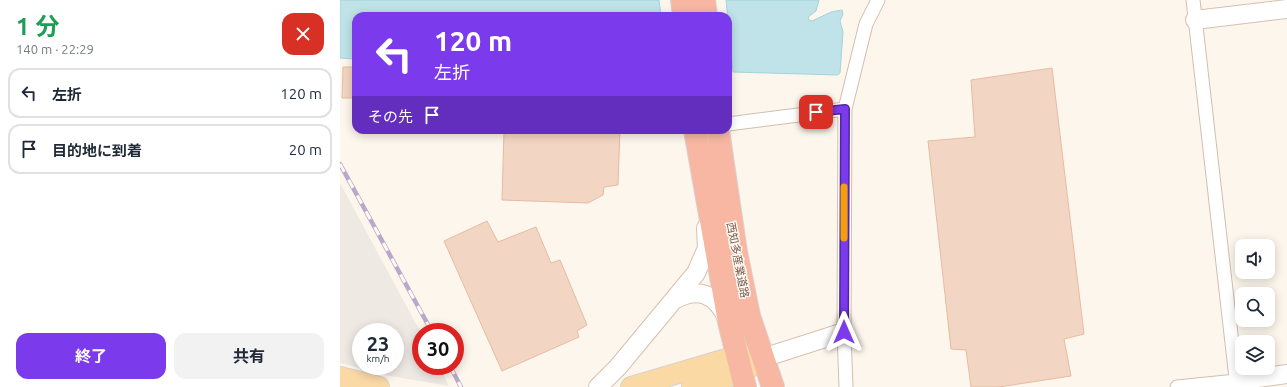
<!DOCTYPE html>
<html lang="ja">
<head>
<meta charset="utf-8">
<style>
  :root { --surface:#fff; --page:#f2f2f3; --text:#1f2937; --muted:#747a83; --line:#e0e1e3; --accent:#7c3aed }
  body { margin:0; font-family:Ubuntu,"Noto Sans JP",sans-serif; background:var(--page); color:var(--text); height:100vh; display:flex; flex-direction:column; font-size:15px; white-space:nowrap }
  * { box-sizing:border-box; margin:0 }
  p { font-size:13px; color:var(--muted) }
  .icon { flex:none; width:22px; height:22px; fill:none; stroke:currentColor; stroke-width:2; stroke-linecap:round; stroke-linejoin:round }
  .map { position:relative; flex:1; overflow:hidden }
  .sheet { display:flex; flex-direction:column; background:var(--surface); width:340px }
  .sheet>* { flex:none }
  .guide { position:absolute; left:12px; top:12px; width:380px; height:122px; border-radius:12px; box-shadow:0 2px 10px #0003; background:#7c3aed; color:#fff; overflow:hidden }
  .tools { position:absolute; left:895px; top:239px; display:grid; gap:8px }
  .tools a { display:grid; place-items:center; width:40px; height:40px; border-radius:8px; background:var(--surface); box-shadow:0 2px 10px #0003; font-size:20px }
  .speed { position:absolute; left:12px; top:323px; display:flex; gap:8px; font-size:20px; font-weight:700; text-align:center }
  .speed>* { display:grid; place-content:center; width:52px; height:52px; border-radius:50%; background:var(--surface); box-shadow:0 2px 10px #0003; line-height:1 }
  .speed small { font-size:10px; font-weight:400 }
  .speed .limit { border:6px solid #d22; background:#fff; color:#111 }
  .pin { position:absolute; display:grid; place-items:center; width:34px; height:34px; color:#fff; margin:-17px; border-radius:8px; box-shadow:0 2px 6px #0006 }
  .me { position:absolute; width:44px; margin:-22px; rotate:0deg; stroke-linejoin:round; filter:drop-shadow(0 0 3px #0008) }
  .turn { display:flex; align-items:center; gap:14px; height:84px; padding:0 16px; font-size:18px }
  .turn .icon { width:52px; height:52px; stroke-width:2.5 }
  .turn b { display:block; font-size:28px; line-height:34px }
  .then { display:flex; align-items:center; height:38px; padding:0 16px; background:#0003; gap:8px; font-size:15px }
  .round { display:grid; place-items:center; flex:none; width:42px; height:42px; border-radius:12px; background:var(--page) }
  .headline { display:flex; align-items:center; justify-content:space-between; height:68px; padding:0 16px }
  h1 { font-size:24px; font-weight:700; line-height:30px; color:#1e9e55 }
  .primary-button { display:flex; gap:8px; margin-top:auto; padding:8px 16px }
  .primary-button a { flex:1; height:46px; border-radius:12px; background:var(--accent); color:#fff; font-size:16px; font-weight:700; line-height:46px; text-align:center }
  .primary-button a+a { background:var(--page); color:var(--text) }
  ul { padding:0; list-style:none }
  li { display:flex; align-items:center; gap:12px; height:50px; margin:0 8px 6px; padding:0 8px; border:2px solid var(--line); border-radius:12px }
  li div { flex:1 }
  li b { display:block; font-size:15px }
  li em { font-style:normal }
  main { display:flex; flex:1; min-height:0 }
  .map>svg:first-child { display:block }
  .industrial { fill:#efe9e4; fill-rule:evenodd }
  .water { fill:#bfe3e8; stroke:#a5d3da }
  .building { fill:#f3d5c3; stroke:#e6bba3 }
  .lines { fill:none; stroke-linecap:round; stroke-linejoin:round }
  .street-casing { stroke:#d1beb0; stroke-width:15 }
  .secondary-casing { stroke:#d6c0b0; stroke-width:20 }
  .primary-casing { stroke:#dad1cd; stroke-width:22 }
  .highway-casing { stroke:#dad1cd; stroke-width:24 }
  .street { stroke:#fff; stroke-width:13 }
  .secondary { stroke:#fff; stroke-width:18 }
  .primary { stroke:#fbd9a5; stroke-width:20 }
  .highway { stroke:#f7b7a3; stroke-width:22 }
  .rail-casing { stroke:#b9a8c9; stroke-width:4.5 }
  .rail { stroke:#fffaf3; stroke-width:3; stroke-dasharray:9; stroke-linecap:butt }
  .route-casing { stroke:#51269a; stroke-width:10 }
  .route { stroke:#7c3aed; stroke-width:7 }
  .slow { stroke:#f59e0b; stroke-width:7 }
  .labels { text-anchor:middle; stroke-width:3; stroke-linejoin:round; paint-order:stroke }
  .street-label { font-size:11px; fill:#7a5c4d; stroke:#fffaf3 }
</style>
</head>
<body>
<main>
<section class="sheet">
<div class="headline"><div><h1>1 分</h1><p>140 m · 22:29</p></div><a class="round" style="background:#d93025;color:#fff"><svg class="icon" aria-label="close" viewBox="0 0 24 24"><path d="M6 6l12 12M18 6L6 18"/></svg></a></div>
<ul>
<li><svg class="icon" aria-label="left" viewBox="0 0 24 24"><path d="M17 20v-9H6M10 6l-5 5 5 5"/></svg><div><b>左折</b></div><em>120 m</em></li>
<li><svg class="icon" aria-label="arrive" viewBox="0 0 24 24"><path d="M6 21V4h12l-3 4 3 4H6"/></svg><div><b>目的地に到着</b></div><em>20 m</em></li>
</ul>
<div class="primary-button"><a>終了</a><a>共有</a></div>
</section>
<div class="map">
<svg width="947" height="387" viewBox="0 0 947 387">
  <rect width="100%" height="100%" fill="#fdf6ec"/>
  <path class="industrial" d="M 0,183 L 81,333 L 81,366 L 99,366 L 109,386 L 50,376 L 0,363 ZM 21,332 L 55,332 L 55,366 L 21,366 Z"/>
  <path class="water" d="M 0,0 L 319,0 L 321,16 L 16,16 L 16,59 L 0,58 Z
    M 386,0 L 479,0 L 476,11 L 468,17 L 469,20 L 472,21 L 491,12 L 502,10 L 503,14 L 500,21 L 503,32 L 500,73 L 497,75 L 393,72 Z"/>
  <path class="building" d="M 3,67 L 16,67 L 16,98 L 2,98 Z
    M 712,68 L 744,334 L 724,339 L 731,376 L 659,387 L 631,387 L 626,350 L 611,349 L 588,141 L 635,137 L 631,80 Z
    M 164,130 L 280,130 L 278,185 L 264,187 L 263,195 L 248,203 L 162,200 Z
    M 147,221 L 158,242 L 196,227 L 211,263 L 220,260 L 247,325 L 237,331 L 239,337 L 162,371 L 104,241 Z"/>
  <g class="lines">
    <g class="street-casing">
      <path id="street" d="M 853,0 L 897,387
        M 388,124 L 505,109
        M 506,387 L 504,332 L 505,109 L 526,24 L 538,0
        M 837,387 L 896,381"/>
    </g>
    <g class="secondary-casing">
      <path id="secondary" d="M 855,20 L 947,9
        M 334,300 C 358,287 375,293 387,318
        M 423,358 L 504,332
        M 896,381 L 947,374
        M 258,387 L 278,367 L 356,273 L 367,248 L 366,228"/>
    </g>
    <g class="primary-casing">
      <path id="primary" d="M 0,377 L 39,387
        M 291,387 L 396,356 L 423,358
        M 352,387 L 400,373 L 415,364"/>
    </g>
    <g class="highway-casing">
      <path id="highway" d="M 342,0 L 344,16
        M 364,0 L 366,16
        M 355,130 L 389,322 L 405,387
        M 378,130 L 396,252 L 409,316 L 433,387"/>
    </g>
    <use href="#street" class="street"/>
    <use href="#secondary" class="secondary"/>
    <use href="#primary" class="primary"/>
    <use href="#highway" class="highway"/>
    <g class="rail-casing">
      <path id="rail" d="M 0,164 L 92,332
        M 110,366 L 121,387"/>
    </g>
    <use href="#rail" class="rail"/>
  </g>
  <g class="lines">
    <g class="route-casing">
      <path id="route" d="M 476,112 L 505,109 L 504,332"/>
    </g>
    <use href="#route" class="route"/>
    <path class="slow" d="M 504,238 L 504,187"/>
  </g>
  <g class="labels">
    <g class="street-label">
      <text transform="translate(398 260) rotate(79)" y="4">西知多産業道路</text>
    </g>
  </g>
</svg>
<div class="tools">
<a><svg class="icon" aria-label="sound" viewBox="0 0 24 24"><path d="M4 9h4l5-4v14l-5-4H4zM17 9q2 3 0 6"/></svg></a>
<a><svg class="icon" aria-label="search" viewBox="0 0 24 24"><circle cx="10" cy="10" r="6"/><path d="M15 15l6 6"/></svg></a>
<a><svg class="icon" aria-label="layers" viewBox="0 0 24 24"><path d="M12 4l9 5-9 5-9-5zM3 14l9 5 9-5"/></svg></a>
</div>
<div class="speed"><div>23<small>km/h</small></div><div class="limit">30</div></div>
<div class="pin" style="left:476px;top:112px;background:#d93025"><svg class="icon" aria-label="arrive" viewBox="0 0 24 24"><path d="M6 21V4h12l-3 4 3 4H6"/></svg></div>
<svg class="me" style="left:504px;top:332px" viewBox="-20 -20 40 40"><path d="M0-17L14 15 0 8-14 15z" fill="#7c3aed" stroke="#fff" stroke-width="4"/></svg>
<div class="guide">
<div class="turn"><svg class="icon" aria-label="left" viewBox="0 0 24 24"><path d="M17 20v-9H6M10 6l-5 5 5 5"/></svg><div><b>120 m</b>左折</div></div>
<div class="then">その先<svg class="icon" aria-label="arrive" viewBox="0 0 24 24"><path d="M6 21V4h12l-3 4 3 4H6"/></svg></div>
</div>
</div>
</main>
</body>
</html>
